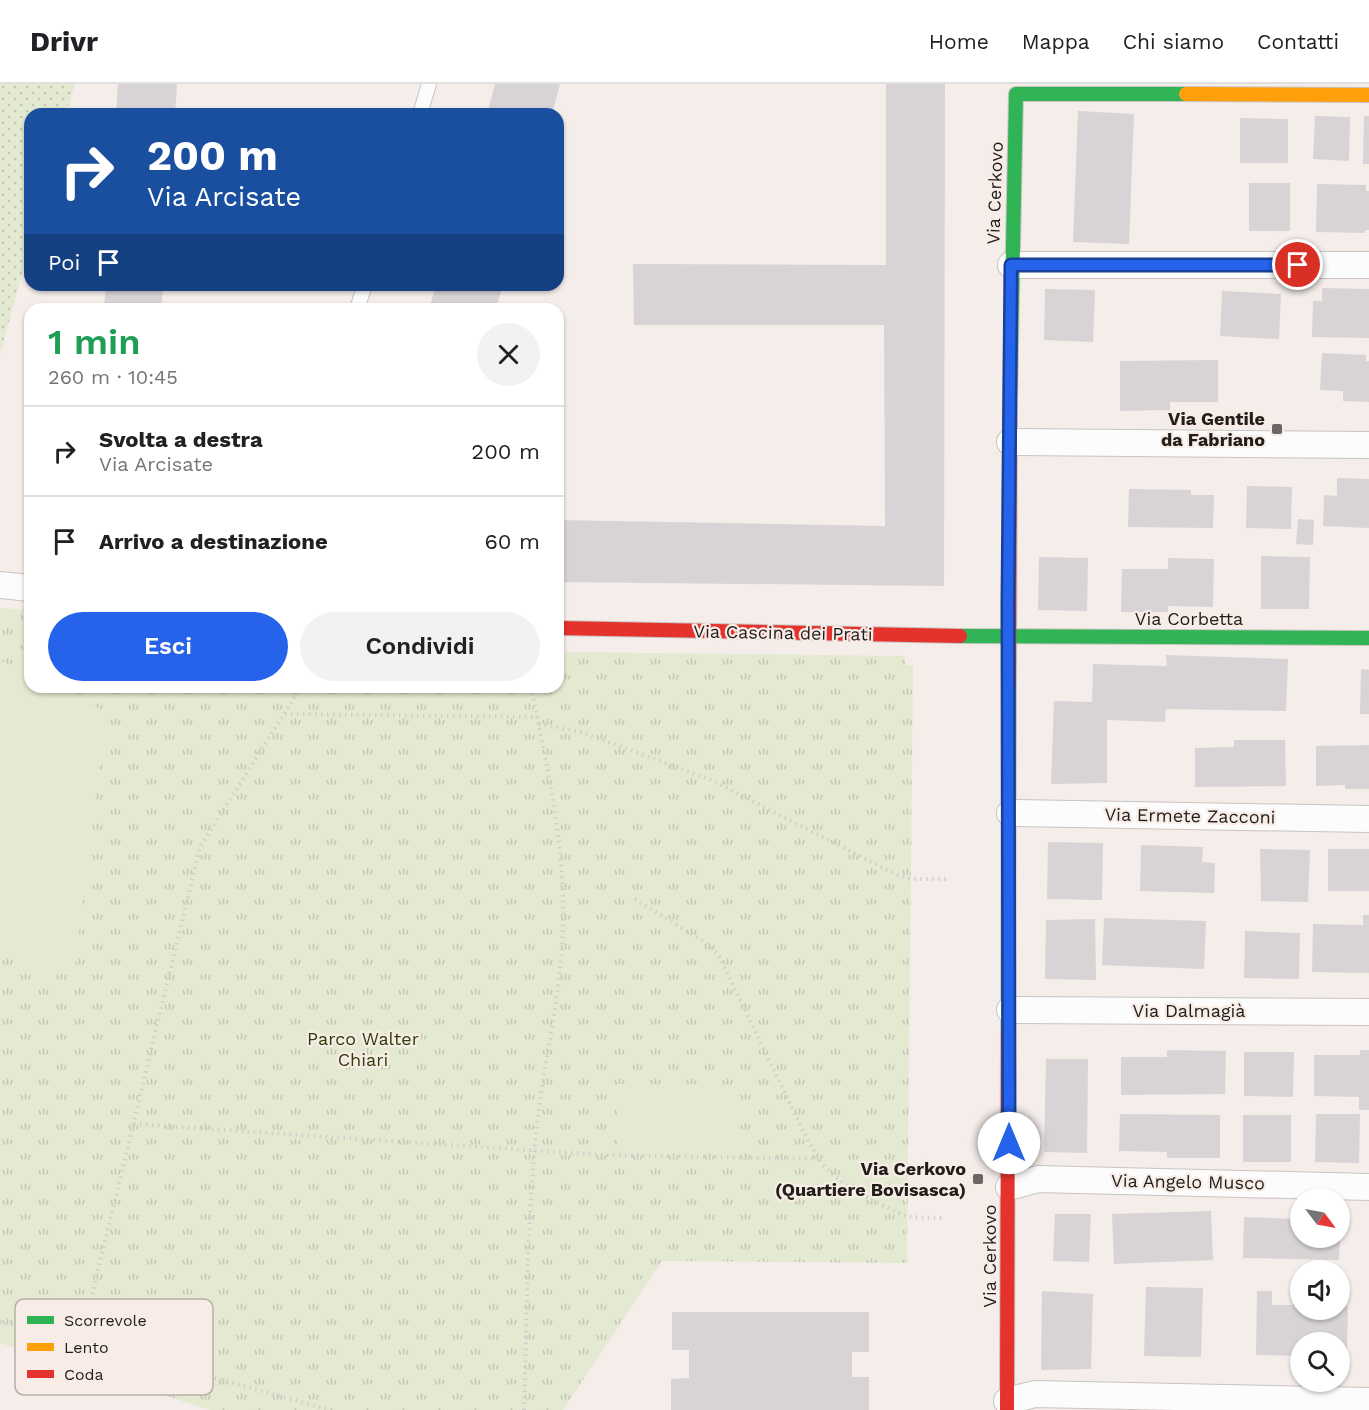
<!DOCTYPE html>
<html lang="it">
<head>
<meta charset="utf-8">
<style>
  :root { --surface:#fff; --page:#f2f2f2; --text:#202124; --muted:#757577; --line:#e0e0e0; --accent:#2563eb }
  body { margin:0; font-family:"Work Sans",sans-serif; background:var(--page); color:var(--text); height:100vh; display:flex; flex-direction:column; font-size:22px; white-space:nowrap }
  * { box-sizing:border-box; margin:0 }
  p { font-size:20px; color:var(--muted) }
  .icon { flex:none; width:33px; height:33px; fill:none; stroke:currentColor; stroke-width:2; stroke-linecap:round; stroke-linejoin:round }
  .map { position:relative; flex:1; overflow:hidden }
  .details { position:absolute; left:24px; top:219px; width:540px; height:390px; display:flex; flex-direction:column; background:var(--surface); border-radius:18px; box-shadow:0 2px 4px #0004 }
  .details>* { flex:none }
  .banner { position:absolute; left:24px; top:24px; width:540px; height:183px; border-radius:18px; box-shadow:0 2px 4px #0004; background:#1a4fa0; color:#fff; overflow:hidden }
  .needle { width:39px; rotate:122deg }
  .buttons { position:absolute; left:1290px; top:1104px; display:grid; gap:12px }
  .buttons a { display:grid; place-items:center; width:60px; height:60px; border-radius:50%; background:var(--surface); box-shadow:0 2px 4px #0004; font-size:30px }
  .pin { position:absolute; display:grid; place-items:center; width:51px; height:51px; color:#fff; margin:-26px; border:3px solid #fff; border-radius:50%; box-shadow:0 2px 6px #0007 }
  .me { position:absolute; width:66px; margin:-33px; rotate:0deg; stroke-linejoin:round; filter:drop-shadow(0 0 4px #0008) }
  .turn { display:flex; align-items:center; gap:21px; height:126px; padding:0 24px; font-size:27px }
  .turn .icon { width:78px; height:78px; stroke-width:2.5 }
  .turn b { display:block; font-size:42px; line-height:51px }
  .then { display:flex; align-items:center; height:57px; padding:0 24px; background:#0003; gap:12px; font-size:22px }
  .round { display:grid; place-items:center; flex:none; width:63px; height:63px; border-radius:32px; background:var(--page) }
  .overview { display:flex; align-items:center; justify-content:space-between; height:102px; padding:0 24px }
  h1 { font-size:36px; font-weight:600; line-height:45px; color:#1e9e55 }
  .cta { display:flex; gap:12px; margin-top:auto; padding:12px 24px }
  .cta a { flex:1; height:69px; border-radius:36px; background:var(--accent); color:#fff; font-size:24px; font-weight:600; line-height:69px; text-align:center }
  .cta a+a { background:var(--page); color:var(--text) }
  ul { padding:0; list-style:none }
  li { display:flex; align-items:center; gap:18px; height:90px; padding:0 24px; border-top:2px solid var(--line) }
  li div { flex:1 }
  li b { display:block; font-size:22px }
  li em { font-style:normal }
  header { display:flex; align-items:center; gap:36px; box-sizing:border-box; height:84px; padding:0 30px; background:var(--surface); border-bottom:2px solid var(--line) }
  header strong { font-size:28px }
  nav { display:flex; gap:33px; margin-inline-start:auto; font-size:21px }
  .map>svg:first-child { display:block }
  .grass { fill:url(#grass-dots) }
  .park { fill:url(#park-tufts) }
  .garden { fill:#e4ead1 }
  .building { fill:#d8d4d5 }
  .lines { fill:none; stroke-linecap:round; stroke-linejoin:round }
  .lane-casing { stroke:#c9c4c1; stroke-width:16 }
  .street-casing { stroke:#c9c4c1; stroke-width:28 }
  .fast-casing { stroke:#c9c4c1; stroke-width:16 }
  .slow-casing { stroke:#c9c4c1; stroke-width:16 }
  .jam-casing { stroke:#c9c4c1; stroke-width:16 }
  .path { stroke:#d0cecd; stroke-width:4; stroke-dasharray:1.5 4.5; stroke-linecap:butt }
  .lane { stroke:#fdfcfc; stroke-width:14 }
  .street { stroke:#fdfcfc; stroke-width:26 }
  .fast { stroke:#30b455; stroke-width:14 }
  .slow { stroke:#ff9f0a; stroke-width:14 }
  .jam { stroke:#e5322d; stroke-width:14 }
  .route-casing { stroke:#184099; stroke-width:15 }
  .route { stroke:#2563eb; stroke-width:10 }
  .poi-dot { fill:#6b6663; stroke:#f8ece6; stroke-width:2 }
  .labels { text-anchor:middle; stroke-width:4.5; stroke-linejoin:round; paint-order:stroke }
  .street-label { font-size:18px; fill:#211d1a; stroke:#f8ece6 }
  .poi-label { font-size:18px; font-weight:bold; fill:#211d1a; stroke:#f8ece6; text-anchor:end }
  .park-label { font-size:18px; fill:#2e3d0b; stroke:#f8ece6 }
  .key { fill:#f8ece6; stroke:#b8aea9; stroke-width:1.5 }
  .key-label { font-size:16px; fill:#211d1a }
</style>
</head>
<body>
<header>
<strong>Drivr</strong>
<nav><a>Home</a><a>Mappa</a><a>Chi siamo</a><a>Contatti</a></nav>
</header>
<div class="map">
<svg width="1369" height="1326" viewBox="0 0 1369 1326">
  <defs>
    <pattern id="grass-dots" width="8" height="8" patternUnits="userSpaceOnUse" patternTransform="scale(1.5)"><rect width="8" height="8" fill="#e4ead1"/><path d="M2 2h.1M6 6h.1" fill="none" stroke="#c3c8b3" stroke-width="1.8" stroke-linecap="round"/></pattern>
    <pattern id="park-tufts" width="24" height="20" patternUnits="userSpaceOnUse" patternTransform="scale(1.5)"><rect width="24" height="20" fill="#e4ead1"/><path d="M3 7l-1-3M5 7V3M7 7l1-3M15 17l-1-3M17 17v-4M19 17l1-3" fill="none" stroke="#c3c8b3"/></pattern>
  </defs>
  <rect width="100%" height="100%" fill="#f4edea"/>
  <path class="grass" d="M 0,0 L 75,0 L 66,30 L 30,30 L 30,161 L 0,270 Z"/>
  <path class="park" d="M 0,524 L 30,526 L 30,603 L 558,603 L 558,568 L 905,572 L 905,581 L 913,581 L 907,1179 L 662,1177 L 563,1326 L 210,1326 L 0,1259 Z"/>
  <path class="garden" d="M 0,576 L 30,591 L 30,603 L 55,603 L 106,628 L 74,891 L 0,872 Z
    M 618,1000 L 734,1001 L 733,1063 L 617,1062 Z"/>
  <path class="building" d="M 118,0 L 177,0 L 175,30 L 116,30 Z
    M 495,0 L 560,0 L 552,30 L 487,30 Z
    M 886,0 L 945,0 L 944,502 L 558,498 L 558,436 L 885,442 L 884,241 L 634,241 L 633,180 L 886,181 Z
    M 1078,27 L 1134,30 L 1129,160 L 1073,158 Z
    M 1315,32 L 1350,33 L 1349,77 L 1313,75 Z
    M 1364,32 L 1369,32 L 1369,80 L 1363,80 Z
    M 1240,34 L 1288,35 L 1288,79 L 1240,79 Z
    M 1249,99 L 1290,99 L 1290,147 L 1249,147 Z
    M 1317,100 L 1366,101 L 1366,107 L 1369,107 L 1369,146 L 1365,146 L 1365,149 L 1316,148 Z
    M 106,201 L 163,201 L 161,225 L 104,225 Z
    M 436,201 L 503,201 L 496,225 L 429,225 Z
    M 1322,204 L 1369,205 L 1369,254 L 1312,253 L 1313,217 L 1322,217 Z
    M 1045,205 L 1095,206 L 1093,258 L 1044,256 Z
    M 1222,207 L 1281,210 L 1279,255 L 1220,252 Z
    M 1322,269 L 1366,271 L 1366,277 L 1369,277 L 1369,318 L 1343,317 L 1343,307 L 1320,306 Z
    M 1218,276 L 1218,318 L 1170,318 L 1170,326 L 1120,327 L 1120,277 Z
    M 1337,394 L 1369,395 L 1369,444 L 1323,442 L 1324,411 L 1337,412 Z
    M 1247,402 L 1292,403 L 1291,445 L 1246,444 Z
    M 1129,405 L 1191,406 L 1191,411 L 1214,411 L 1213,444 L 1128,443 Z
    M 1298,435 L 1314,436 L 1313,461 L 1296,460 Z
    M 1261,472 L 1310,473 L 1309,525 L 1261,525 Z
    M 1039,473 L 1088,474 L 1087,527 L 1038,526 Z
    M 1168,474 L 1214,475 L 1213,523 L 1168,522 L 1168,528 L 1121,528 L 1122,485 L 1168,485 Z
    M 1166,571 L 1288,575 L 1286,627 L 1166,625 L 1165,638 L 1107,636 L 1107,699 L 1051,700 L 1054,617 L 1092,618 L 1093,580 L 1167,582 Z
    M 1361,585 L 1369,586 L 1369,630 L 1360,630 Z
    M 1234,656 L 1285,656 L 1286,702 L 1195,703 L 1195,664 L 1234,663 Z
    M 1369,661 L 1369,705 L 1345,705 L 1345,701 L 1316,702 L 1316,662 Z
    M 1048,758 L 1103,759 L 1102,816 L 1047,815 Z
    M 1141,761 L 1203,763 L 1202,778 L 1215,779 L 1214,809 L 1140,807 Z
    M 1260,765 L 1310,766 L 1308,818 L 1261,817 Z
    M 1328,765 L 1369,765 L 1369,807 L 1328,807 Z
    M 1363,831 L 1369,831 L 1369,889 L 1312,888 L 1313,840 L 1363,841 Z
    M 1104,834 L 1206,837 L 1204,885 L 1102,881 Z
    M 1095,835 L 1096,896 L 1045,895 L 1046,836 Z
    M 1245,847 L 1300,849 L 1299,895 L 1244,894 Z
    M 1167,966 L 1226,967 L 1225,1010 L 1121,1011 L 1121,973 L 1167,973 Z
    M 1360,966 L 1369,966 L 1369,1026 L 1359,1026 L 1359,1013 L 1314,1012 L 1314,971 L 1360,971 Z
    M 1244,968 L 1294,968 L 1293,1013 L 1244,1012 Z
    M 1046,975 L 1088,975 L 1087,1069 L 1044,1068 Z
    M 1120,1030 L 1220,1031 L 1220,1074 L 1167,1074 L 1167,1068 L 1119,1067 Z
    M 1316,1030 L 1360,1030 L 1359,1079 L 1315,1078 Z
    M 1243,1031 L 1291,1031 L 1291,1078 L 1243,1078 Z
    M 1295,1126 L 1300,1126 L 1300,1154 L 1340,1154 L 1339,1176 L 1243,1174 L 1244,1133 L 1295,1135 Z
    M 1211,1127 L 1213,1176 L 1114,1180 L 1112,1130 Z
    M 1055,1130 L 1091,1130 L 1089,1178 L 1053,1177 Z
    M 1146,1203 L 1203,1204 L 1201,1273 L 1144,1272 Z
    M 1042,1207 L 1093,1210 L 1091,1285 L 1041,1286 Z
    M 1257,1207 L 1272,1207 L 1272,1221 L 1300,1221 L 1300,1226 L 1340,1226 L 1340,1222 L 1348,1222 L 1347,1272 L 1340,1272 L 1340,1258 L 1300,1258 L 1300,1272 L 1256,1271 Z
    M 672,1228 L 869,1228 L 869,1268 L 852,1268 L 852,1293 L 869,1293 L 869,1326 L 671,1326 L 671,1295 L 689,1294 L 689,1266 L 672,1266 Z"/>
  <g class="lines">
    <g class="lane-casing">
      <path id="lane" d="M 420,30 L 429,0
        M 357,225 L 365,201"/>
    </g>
    <g class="street-casing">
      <path id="street" d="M 1011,181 L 1369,181
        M 1010,358 L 1369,361
        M 0,501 L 30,504
        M 1010,729 L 1369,735
        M 1010,926 L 1369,928
        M 1009,1103 L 1038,1095 L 1369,1103
        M 1007,1317 L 1035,1310 L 1369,1317"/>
    </g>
    <g class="fast-casing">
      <path id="fast" d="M 1010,314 L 1016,10 L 1186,10
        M 960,552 L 1369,554
        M 1008,947 L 1009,603"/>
    </g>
    <g class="slow-casing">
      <path id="slow" d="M 1186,10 L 1369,11"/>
    </g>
    <g class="jam-casing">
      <path id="jam" d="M 558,544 L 960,552
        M 1009,603 L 1010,314
        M 1007,1326 L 1008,947"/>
    </g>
    <path class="path" d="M 285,630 L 538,633
      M 539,640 L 581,648 L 709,695 L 895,790 L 911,795 L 946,795
      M 635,815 L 706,859 L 718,870 L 806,1053 L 822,1080 L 849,1104 L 892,1126 L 907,1133 L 942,1134
      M 134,1040 L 602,1071 L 819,1075
      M 0,1238 L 81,1257 L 330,1326
      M 81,1257 L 200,763 L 301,603
      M 524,1326 C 527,1231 527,1135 537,1040 C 545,971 563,902 563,832 C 564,755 546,678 531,603"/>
    <use href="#lane" class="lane"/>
    <use href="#street" class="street"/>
    <use href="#fast" class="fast"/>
    <use href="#slow" class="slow"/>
    <use href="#jam" class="jam"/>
  </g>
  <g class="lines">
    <g class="route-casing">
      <path id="route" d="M 1009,1059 L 1008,519 L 1011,181 L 1298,181"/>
    </g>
    <use href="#route" class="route"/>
  </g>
  <g class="poi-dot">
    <rect x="1271" y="339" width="12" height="12" rx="3"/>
    <rect x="972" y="1089" width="12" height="12" rx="3"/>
  </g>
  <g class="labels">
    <g class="street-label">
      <text transform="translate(995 109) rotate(-88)" y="6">Via Cerkovo</text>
      <text x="1189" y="541">Via Corbetta</text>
      <text transform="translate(783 549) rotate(1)" y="6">Via Cascina dei Prati</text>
      <text transform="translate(1190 732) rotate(1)" y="6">Via Ermete Zacconi</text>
      <text x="1189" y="933">Via Dalmagià</text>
      <text transform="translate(1188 1098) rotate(1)" y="6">Via Angelo Musco</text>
      <text transform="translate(990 1172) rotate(-90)" y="6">Via Cerkovo</text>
    </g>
    <g class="poi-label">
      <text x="1265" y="341">Via Gentile<tspan x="1265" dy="21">da Fabriano</tspan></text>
      <text x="966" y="1091">Via Cerkovo<tspan x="966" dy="21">(Quartiere Bovisasca)</tspan></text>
    </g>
    <g class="park-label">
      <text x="363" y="961">Parco Walter<tspan x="363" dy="21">Chiari</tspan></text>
    </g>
  </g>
  <rect x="15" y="1215" width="198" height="96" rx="9" class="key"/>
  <rect x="27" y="1232" width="27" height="8" fill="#30b455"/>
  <rect x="27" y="1259" width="27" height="8" fill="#ff9f0a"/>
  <rect x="27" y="1286" width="27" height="8" fill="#e5322d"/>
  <g class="key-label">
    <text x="64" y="1242">Scorrevole</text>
    <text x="64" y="1269">Lento</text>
    <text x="64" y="1296">Coda</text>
  </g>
</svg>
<div class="buttons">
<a><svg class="needle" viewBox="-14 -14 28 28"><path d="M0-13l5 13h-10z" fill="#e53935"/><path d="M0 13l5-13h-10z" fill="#757577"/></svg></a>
<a><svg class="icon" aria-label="sound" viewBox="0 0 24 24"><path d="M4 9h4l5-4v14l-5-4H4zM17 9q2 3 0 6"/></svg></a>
<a><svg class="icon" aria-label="search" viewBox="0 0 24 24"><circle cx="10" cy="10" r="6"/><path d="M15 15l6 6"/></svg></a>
</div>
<div class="pin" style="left:1298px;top:181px;background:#d93025"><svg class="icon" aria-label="arrive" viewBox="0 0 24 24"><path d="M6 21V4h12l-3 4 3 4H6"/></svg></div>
<svg class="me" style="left:1009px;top:1059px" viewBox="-20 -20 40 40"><circle r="19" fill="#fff"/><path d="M0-13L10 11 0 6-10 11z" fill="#2563eb"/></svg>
<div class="banner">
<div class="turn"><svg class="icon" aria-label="right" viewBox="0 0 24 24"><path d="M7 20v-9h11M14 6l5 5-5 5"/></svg><div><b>200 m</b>Via Arcisate</div></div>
<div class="then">Poi<svg class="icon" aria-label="arrive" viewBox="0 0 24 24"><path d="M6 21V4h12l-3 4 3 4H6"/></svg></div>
</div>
<section class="details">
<div class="overview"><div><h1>1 min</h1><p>260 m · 10:45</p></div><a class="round"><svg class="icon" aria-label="close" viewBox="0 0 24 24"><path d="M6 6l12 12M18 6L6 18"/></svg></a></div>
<ul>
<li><svg class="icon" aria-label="right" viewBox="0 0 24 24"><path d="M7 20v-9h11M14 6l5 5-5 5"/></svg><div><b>Svolta a destra</b><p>Via Arcisate</p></div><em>200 m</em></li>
<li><svg class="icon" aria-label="arrive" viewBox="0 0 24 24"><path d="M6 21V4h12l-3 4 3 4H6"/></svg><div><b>Arrivo a destinazione</b></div><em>60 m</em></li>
</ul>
<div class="cta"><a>Esci</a><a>Condividi</a></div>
</section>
</div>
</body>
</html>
